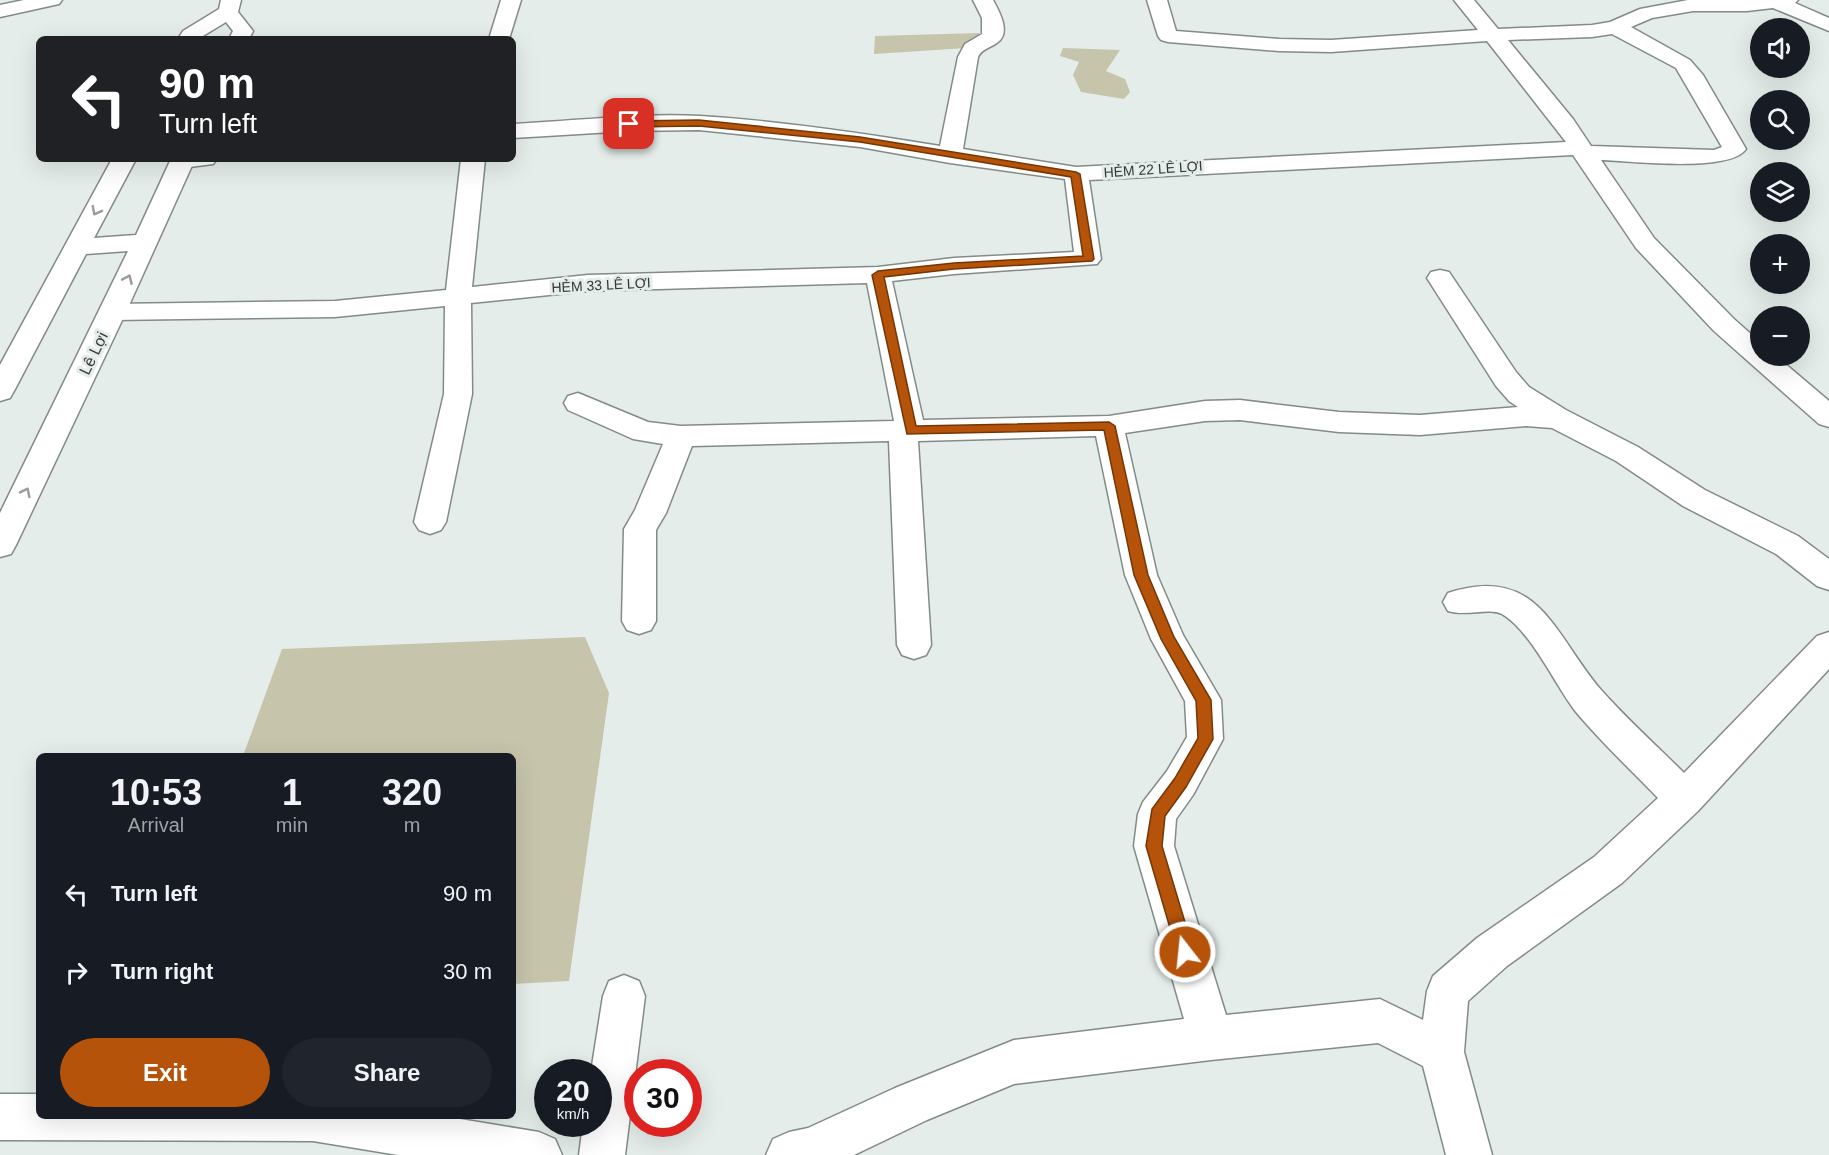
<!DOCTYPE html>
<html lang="en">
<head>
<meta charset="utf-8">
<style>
  :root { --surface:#171b24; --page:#20242c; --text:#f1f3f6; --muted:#9ea1a6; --accent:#b45309 }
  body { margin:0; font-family:Helvetica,sans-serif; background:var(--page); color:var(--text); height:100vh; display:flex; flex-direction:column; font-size:22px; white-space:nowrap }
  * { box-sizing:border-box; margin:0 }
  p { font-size:20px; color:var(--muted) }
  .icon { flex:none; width:33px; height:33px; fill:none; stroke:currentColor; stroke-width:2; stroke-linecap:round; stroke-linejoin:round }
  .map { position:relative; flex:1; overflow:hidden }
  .side { position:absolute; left:36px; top:753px; width:480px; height:366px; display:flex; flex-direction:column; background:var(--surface); border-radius:9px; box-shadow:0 6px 24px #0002 }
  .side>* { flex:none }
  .top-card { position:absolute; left:36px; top:36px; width:480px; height:126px; border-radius:9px; box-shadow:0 6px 24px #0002; background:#202124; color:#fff; overflow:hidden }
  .controls { position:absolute; left:1750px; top:18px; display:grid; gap:12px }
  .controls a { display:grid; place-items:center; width:60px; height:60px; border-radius:50%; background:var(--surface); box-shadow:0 6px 24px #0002; font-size:30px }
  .speed { position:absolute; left:534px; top:1059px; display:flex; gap:12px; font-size:30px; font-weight:700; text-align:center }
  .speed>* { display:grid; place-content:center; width:78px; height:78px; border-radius:50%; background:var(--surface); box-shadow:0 6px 24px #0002; line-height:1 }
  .speed small { font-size:15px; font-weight:400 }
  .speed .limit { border:9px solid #d22; background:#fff; color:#111 }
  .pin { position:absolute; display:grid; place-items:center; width:51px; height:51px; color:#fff; margin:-26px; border-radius:12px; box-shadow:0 3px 9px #0006 }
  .me { position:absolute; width:66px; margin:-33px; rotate:344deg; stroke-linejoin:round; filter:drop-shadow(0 0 4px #0008) }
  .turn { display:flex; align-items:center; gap:21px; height:126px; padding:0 24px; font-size:27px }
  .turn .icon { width:78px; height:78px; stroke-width:2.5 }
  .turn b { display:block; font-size:42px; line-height:51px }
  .eta { display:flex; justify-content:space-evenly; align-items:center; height:102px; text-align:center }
  .eta b { font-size:36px; font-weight:700; line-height:42px }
  .button { display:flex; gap:12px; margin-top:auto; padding:12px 24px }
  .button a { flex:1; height:69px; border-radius:36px; background:var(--accent); color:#fff; font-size:24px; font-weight:700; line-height:69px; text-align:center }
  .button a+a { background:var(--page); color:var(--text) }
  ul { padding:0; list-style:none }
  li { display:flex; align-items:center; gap:18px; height:78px; padding:0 24px }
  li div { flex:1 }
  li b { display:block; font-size:22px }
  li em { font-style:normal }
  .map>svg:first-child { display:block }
  .green { fill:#c6c4ab }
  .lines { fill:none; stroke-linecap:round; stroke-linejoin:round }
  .minor-casing { stroke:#828b87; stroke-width:3 }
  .major-casing { stroke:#828b87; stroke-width:3 }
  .minor { fill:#fff; fill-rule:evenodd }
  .major { fill:#fff; fill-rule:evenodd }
  .oneway { stroke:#9a9c9a }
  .route { fill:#b45309; stroke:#753606; stroke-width:1.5 }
  .labels { text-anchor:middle; stroke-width:6; stroke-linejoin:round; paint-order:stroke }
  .far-street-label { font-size:14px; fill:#343836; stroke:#e4edea }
  .street-label { font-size:16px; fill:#343836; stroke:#e4edea }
</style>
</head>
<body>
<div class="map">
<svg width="1829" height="1155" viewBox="0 0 1829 1155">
  <rect width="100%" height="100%" fill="#e4edea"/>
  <path class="green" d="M 979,33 L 980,42 L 966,48 L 874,54 L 875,36 Z
    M 1063,48 L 1120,50 L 1106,71 L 1125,79 L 1130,92 L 1124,99 L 1081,92 L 1073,75 L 1079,62 L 1060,56 Z
    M 585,637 L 609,693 L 569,981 L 513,984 L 513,756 L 243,756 L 282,649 Z"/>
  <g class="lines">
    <g class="minor-casing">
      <path id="minor" d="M 501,0 L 521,0 L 509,39 L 489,39 Z
        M 973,0 L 993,0 C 999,11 1011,32 998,42 C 991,48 982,48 978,57 L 963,149 L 1076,167 L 1566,142 L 1487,41 L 1331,52 L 1279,51 L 1168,42 L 1161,40 L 1158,36 L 1147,0 L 1167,0 L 1176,31 L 1279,39 L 1331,40 L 1478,30 L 1454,0 L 1474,0 L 1498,29 L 1592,25 L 1610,22 L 1640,9 L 1688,0 L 1798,0 L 1795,3 L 1829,18 L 1829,31 L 1773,8 L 1747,11 L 1693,11 L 1652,18 L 1631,27 L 1690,60 L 1703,75 L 1746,149 C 1730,173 1631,161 1601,160 L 1654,238 L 1734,319 L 1761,343 L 1761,356 L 1776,356 L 1829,401 L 1829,427 L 1819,424 L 1714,331 L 1636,248 L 1573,155 L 1089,180 L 1101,259 L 1097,264 L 954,274 L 892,281 L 923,420 L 1109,416 L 1205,401 L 1240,400 L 1339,412 L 1420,415 L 1518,407 L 1509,401 L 1496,386 L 1427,278 L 1431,272 L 1440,270 L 1449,272 L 1516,372 L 1529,387 L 1566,410 L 1638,447 L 1705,490 L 1798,536 L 1829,559 L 1829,590 L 1817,586 L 1776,554 L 1683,506 L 1616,461 L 1552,428 L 1526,426 L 1420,435 L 1339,432 L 1240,420 L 1205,421 L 1125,433 L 1157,575 L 1183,635 L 1221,700 L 1223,739 L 1193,795 L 1176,819 L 1174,846 L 1226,1015 L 1380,999 L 1423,1020 L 1427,991 L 1433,976 L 1477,938 L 1594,857 L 1658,798 C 1631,770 1601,742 1576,712 C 1555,685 1531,631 1502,614 C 1489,607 1467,617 1448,611 L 1443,602 L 1448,593 C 1540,563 1554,636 1602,691 C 1628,720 1657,746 1684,773 L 1817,636 L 1829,632 L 1829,669 L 1698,811 L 1622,883 L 1507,966 L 1468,1001 L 1464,1052 L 1492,1155 L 1446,1155 L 1423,1066 L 1378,1043 L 1211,1060 L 1014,1084 L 927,1120 L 854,1155 L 766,1155 L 773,1139 L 789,1132 L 808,1128 L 895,1088 L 1014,1040 L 1184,1019 L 1134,846 L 1138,814 L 1143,802 L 1167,771 L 1187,737 L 1185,701 L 1151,639 L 1125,575 L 1096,436 L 918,441 L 931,645 L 926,655 L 914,659 L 902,655 L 897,645 L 889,441 L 692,446 L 666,513 L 656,530 L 656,621 L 651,630 L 639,634 L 627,630 L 622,621 L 624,529 L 635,510 L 663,444 L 633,439 L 568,410 L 564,403 L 568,396 L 578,393 L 648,422 L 681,426 L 894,421 L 867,283 L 588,291 L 471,303 L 472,394 L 446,522 L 441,530 L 430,534 L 419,530 L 414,522 L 444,394 L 445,306 L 335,317 L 113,320 L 104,318 L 100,312 L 104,306 L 113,304 L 335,301 L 446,290 L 461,159 L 485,159 L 472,287 L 588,275 L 878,267 L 954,258 L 1074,252 L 1065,179 L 950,163 L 860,147 L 699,130 L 629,131 L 513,138 L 513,124 C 575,121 638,113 700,116 C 780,121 861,133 940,146 L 958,57 L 965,44 L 982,34 L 982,18 ZM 1612,34 L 1676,68 L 1722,147 L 1714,150 L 1591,146 L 1573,119 L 1508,40 L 1592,37 Z
        M 172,159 L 217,159 L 213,164 L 182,168 L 174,166 L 170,161 Z
        M 624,975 L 639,981 L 645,996 L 625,1155 L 579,1155 L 583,1124 L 598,1124 L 598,1072 L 591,1072 L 603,996 L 609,981 Z
        M 0,1094 L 39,1094 L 39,1116 L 442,1116 L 539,1132 L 555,1139 L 562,1155 L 398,1155 L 313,1141 L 0,1140 Z"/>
    </g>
    <g class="major-casing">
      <path id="major" d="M 24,0 L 62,0 L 59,4 L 0,17 L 0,5 Z
        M 221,0 L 241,0 L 238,12 L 253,31 L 249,39 L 229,39 L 233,31 L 226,22 L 198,39 L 178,39 L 183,31 L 219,9 Z
        M 112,159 L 136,159 L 94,238 L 136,235 L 171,159 L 195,159 L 126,312 L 16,545 L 11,554 L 0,557 L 0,513 L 128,251 L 86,254 L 14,391 L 10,398 L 0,401 L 0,365 Z"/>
    </g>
    <use href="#minor" class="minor"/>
    <use href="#major" class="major"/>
  </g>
  <defs><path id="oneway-chevron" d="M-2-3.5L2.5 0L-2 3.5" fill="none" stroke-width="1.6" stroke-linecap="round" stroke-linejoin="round" transform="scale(1.5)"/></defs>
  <g class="oneway">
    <use href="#oneway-chevron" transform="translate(96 211) rotate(118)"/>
    <use href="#oneway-chevron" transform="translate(128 279) rotate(-66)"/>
    <use href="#oneway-chevron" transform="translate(26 492) rotate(-64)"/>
  </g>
  <path class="route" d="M 699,120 L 860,137 L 1076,172 L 1080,174 L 1094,259 L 1092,261 L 954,269 L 884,277 L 916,426 L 1109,422 L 1115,426 L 1148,575 L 1174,637 L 1211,700 L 1213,739 L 1186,787 L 1165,816 L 1162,846 L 1194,952 L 1191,958 L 1185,961 L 1179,958 L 1177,952 L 1146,846 L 1152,809 L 1175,778 L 1198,738 L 1196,701 L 1161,639 L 1134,575 L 1104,430 L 907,434 L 872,275 L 878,271 L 954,263 L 1083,256 L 1071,177 L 860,142 L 699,126 L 629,127 L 624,124 L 629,121 Z"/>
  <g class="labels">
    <g class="far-street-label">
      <text transform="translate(1153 169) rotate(-4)" y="5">HẺM 22 LÊ LỢI</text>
      <text transform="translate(601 285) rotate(-3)" y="5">HẺM 33 LÊ LỢI</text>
    </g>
    <g class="street-label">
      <text transform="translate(93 353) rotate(-64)" y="6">Lê Lợi</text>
    </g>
  </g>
</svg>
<div class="controls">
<a><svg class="icon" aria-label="sound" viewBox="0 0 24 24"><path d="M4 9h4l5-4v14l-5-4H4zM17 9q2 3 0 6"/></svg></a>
<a><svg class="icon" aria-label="search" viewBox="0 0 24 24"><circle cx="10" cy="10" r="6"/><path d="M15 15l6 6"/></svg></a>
<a><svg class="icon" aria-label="layers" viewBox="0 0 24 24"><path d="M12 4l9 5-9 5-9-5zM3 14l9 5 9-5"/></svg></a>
<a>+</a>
<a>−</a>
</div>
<div class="speed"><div>20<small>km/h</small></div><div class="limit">30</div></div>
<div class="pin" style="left:629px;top:124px;background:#d93025"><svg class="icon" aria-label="arrive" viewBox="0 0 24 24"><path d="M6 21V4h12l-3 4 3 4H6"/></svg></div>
<svg class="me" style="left:1185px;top:952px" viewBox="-20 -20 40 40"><circle r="17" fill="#b45309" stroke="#fff" stroke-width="3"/><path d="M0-11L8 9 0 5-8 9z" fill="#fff"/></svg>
<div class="top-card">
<div class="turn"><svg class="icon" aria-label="left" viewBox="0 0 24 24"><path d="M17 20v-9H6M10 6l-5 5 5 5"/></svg><div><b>90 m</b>Turn left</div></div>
</div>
<section class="side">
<div class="eta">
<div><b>10:53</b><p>Arrival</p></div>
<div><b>1</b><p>min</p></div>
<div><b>320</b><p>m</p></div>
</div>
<ul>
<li><svg class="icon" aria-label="left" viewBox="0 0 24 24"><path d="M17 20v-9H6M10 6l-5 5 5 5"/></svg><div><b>Turn left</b></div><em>90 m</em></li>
<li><svg class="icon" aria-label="right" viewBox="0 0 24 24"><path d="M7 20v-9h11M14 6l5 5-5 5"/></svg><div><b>Turn right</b></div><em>30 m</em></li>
</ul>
<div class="button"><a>Exit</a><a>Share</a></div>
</section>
</div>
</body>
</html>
